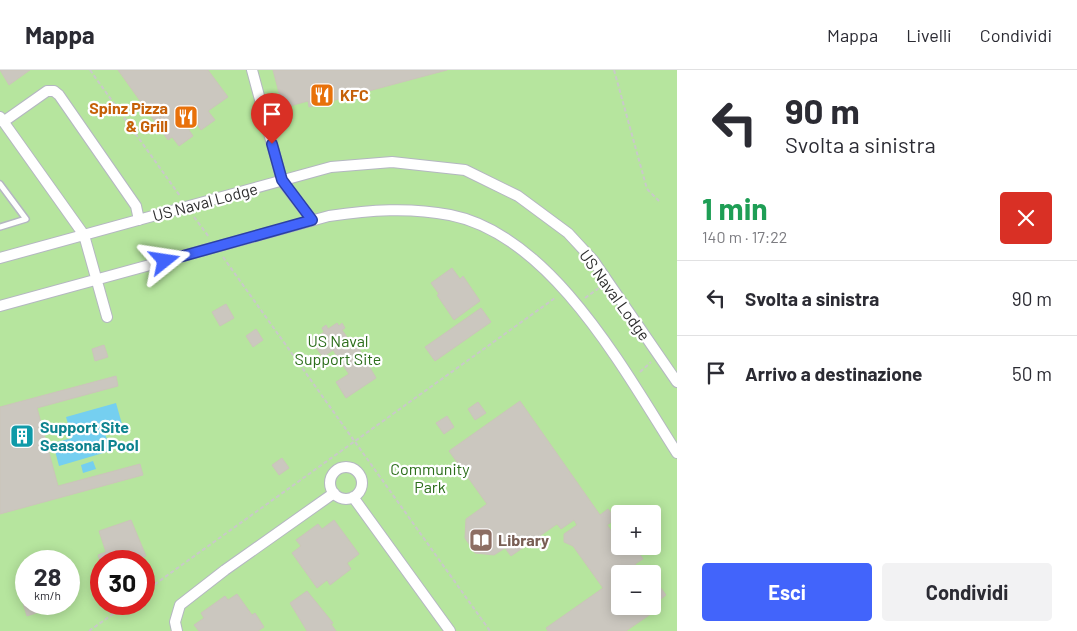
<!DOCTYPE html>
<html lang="it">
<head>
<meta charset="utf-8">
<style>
  :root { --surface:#fff; --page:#f2f2f3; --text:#2b2b33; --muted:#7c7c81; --line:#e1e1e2; --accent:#4264fb }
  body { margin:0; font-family:Barlow,sans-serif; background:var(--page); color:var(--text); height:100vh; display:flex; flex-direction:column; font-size:19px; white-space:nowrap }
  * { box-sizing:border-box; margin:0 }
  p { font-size:16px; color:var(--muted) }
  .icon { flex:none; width:28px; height:28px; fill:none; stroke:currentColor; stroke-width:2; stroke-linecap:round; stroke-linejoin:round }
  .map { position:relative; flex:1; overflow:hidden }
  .panel { display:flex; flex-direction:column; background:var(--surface); width:400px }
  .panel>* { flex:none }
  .guide { background:#fff; color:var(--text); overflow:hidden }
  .tools { position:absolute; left:611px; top:435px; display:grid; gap:10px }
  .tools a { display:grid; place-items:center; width:50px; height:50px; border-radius:5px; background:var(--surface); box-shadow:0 2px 12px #0003; font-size:25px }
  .speed { position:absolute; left:15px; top:480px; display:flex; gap:10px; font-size:25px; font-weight:700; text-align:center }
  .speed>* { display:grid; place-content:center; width:65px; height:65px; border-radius:50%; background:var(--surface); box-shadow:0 2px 12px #0003; line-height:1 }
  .speed small { font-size:12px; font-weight:400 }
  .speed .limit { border:8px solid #d22; background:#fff; color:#111 }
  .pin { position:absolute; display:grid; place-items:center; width:42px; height:42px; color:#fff; margin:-51px -21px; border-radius:50% 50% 50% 0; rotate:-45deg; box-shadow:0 0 5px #0007 }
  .pin .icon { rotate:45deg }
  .me { position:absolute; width:55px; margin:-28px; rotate:75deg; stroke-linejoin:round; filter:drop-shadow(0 0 4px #0008) }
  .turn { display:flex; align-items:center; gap:18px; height:105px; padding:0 25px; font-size:22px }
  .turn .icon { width:65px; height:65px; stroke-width:2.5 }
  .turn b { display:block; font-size:35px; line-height:42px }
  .round { display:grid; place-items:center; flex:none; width:52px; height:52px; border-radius:5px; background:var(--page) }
  .headline { display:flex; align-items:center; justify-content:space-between; height:85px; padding:0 25px }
  h1 { font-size:30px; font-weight:700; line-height:38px; color:#1e9e55 }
  .primary-button { display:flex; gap:10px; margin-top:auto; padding:10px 25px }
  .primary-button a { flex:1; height:58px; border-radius:5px; background:var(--accent); color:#fff; font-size:20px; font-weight:700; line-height:58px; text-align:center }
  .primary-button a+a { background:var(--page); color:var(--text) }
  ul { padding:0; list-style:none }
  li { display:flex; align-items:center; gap:15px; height:75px; padding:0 25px; border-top:1px solid var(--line) }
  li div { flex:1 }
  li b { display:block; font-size:19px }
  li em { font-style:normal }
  header { display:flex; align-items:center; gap:30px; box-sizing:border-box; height:70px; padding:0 25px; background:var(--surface); border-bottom:1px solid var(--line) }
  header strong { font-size:24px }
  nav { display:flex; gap:28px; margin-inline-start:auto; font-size:18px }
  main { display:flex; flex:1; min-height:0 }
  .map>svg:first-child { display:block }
  .green { fill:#b6e59e; fill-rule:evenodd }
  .water { fill:#75cff0 }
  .building { fill:#cbc7bf; stroke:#cbc5ba }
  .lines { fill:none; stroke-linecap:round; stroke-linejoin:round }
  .lane-casing { stroke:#b4b7c1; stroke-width:8 }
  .street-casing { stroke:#b4b7c1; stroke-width:12 }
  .path { stroke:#c9c9c9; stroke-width:2; stroke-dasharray:4 2.5; stroke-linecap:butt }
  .lane { stroke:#fff; stroke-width:5 }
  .street { stroke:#fff; stroke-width:10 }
  .route-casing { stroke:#2b41a3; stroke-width:12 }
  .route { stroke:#4264fb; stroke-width:9 }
  .labels { text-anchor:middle; stroke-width:4.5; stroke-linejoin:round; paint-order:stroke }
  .food-label { font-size:16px; font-weight:bold; fill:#c56008; stroke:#fff; text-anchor:start }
  .street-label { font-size:16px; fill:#2e2e2e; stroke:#fff }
  .park-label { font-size:16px; fill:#2c6e1b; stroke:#fff }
  .culture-label { font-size:16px; font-weight:bold; fill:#0d838f; stroke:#fff; text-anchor:start }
  .education-label { font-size:16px; font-weight:bold; fill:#785e54; stroke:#fff; text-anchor:start }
</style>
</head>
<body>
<header>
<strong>Mappa</strong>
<nav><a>Mappa</a><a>Livelli</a><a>Condividi</a></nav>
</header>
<main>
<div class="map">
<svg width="677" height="561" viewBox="0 0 677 561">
  <rect width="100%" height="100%" fill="#efe9e1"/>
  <path class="green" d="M 0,0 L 677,0 L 677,561 L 0,561 ZM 620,444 L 652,444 L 652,476 L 620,476 ZM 26,491 L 69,491 L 69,534 L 26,534 ZM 101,491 L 144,491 L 144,534 L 101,534 ZM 620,504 L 652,504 L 652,536 L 620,536 Z"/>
  <path class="water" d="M 116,333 L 122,354 L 104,359 L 110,381 L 59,396 L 53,373 L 72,368 L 66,347 Z
    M 93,391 L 96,399 L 83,403 L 81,395 Z"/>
  <path class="building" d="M 0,0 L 30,0 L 9,15 Z
    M 118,0 L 208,0 L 228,27 L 208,41 L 215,50 L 201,60 L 195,51 L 187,57 L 193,66 L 179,76 L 172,67 L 168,70 Z
    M 273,0 L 447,0 L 309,37 L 308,31 L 283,38 Z
    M 452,198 L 460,209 L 463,206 L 480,231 L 454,250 L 437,225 L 439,224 L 431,213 Z
    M 226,234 L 234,248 L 220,256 L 212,242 Z
    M 481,238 L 491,252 L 435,291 L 425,277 Z
    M 337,253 L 339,256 L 342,253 L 345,258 L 342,260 L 352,274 L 355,272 L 376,308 L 346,328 L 336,312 L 349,304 L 333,280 L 323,287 L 311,271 L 324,262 L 322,258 L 326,255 L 328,259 Z
    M 256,259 L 263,270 L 253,277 L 246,266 Z
    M 104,275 L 108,287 L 95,291 L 92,279 Z
    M 116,306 L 118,316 L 37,338 L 58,416 L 140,394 L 143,405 L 0,444 L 0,337 Z
    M 520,331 L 600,445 L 608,439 L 616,449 L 607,455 L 612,462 L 620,460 L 620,476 L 623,476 L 626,483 L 635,477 L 643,489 L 635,494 L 642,504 L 620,504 L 620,536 L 652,536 L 652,506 L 666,525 L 657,532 L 661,537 L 626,561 L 548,561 L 546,558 L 603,518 L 573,476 L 564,472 L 564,464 L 577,455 L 574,450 L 561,459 L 557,454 L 511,486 L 505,478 L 494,485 L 475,483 L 465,468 L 466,449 L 487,434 L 449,381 Z
    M 478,332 L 486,343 L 475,350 L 468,339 Z
    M 447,346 L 454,357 L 444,364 L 436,353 Z
    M 282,388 L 289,398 L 279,405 L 272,395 Z
    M 131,450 L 146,486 L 131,491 L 101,491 L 101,494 L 98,485 L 106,482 L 99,461 Z
    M 334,450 L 359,484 L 347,493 L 351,499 L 330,515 L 327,510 L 317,518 L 292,483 L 301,476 L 296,470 L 318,454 L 322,459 Z
    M 26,501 L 26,516 L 21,502 Z
    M 307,521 L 333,553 L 331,554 L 336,561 L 307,561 L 290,533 Z
    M 237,524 L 252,545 L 255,543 L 264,557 L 258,561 L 199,561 L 194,555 L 204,548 L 201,543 L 225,526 L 228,530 Z
    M 26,525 L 26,534 L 50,534 L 38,538 L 39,542 L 27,546 L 21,527 Z"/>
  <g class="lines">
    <g class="lane-casing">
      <path id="lane" d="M 0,114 L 26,149 L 0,157"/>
    </g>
    <g class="street-casing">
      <path id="street" d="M 252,0 L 282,111 L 312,150
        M 0,47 L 84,165 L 107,247
        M 3,52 L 47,21 L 54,21 L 59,25 L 136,136 L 139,150
        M 0,188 L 331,97 L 392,92 L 465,100 L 518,126 L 568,163 L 593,190 L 677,312
        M 0,236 L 329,146 C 370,140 409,137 450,145 C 552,165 625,302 677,383
        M330 413a16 16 0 1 1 32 0a16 16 0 1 1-32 0Z
        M 353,427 L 450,561
        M 177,561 L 175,552 L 180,535 L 225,500 L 334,423"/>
    </g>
    <path class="path" d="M 90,0 L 180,126
      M 614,0 L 647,119 L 660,132
      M 194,147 L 209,167
      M 223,187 L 490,561
      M 585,228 L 599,218
      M 640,302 L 651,292
      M 144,522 L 555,228
      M 89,561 L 127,534"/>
    <use href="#lane" class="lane"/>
    <use href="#street" class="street"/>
  </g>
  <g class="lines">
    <g class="route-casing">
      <path id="route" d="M 165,191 L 312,150 L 282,110 L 272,74"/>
    </g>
    <use href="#route" class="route"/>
  </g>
  <defs>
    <g id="restaurant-square" transform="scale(1.25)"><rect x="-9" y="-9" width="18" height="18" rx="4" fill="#e8710a" stroke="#fff"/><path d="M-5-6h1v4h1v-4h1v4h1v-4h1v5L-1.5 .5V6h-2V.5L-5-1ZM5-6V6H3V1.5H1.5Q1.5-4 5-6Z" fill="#fff"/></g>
    <g id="building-square" transform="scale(1.25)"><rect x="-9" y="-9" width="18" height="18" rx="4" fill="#0f9aa8" stroke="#fff"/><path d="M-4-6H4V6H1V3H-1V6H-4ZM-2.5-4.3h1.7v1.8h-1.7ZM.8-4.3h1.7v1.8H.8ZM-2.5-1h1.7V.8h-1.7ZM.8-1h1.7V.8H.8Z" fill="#fff"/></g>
    <g id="library-square" transform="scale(1.25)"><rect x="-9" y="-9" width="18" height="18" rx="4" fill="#8d6e63" stroke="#fff"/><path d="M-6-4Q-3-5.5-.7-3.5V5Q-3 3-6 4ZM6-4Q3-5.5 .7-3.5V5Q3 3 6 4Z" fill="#fff"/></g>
  </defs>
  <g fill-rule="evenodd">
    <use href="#restaurant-square" x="322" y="25"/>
    <use href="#restaurant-square" x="186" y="47"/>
    <use href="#building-square" x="22" y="366"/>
    <use href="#library-square" x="481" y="470"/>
  </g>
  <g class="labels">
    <g class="food-label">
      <text x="340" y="31">KFC</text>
      <text x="168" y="44" text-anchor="end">Spinz Pizza<tspan x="168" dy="18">&amp; Grill</tspan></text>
    </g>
    <g class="street-label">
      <text transform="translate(205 132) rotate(-15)" y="6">US Naval Lodge</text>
      <text transform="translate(615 225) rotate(54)" y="6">US Naval Lodge</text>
    </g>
    <g class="park-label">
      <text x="338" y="277">US Naval<tspan x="338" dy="18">Support Site</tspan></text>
      <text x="430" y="405">Community<tspan x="430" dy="18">Park</tspan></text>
    </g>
    <g class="culture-label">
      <text x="40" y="363">Support Site<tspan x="40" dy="18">Seasonal Pool</tspan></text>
    </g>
    <g class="education-label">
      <text x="498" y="476">Library</text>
    </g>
  </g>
</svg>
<div class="tools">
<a>+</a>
<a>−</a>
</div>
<div class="speed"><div>28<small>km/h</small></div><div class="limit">30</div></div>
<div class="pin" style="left:272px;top:74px;background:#d93025"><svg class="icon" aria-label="arrive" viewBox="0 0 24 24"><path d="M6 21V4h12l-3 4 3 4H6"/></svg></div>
<svg class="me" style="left:165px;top:191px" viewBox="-20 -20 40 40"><path d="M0-17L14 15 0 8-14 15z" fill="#4264fb" stroke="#fff" stroke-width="4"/></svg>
</div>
<section class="panel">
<div class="guide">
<div class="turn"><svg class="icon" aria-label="left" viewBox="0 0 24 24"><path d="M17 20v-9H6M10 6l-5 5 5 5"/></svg><div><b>90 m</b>Svolta a sinistra</div></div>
</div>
<div class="headline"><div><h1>1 min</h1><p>140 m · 17:22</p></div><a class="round" style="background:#d93025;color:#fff"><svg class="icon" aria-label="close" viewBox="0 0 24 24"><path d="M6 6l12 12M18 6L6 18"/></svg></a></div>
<ul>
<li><svg class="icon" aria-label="left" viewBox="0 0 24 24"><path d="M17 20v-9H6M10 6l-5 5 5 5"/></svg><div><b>Svolta a sinistra</b></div><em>90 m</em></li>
<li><svg class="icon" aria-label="arrive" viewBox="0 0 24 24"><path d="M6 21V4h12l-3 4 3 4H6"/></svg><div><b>Arrivo a destinazione</b></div><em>50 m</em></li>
</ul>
<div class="primary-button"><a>Esci</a><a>Condividi</a></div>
</section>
</main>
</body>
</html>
